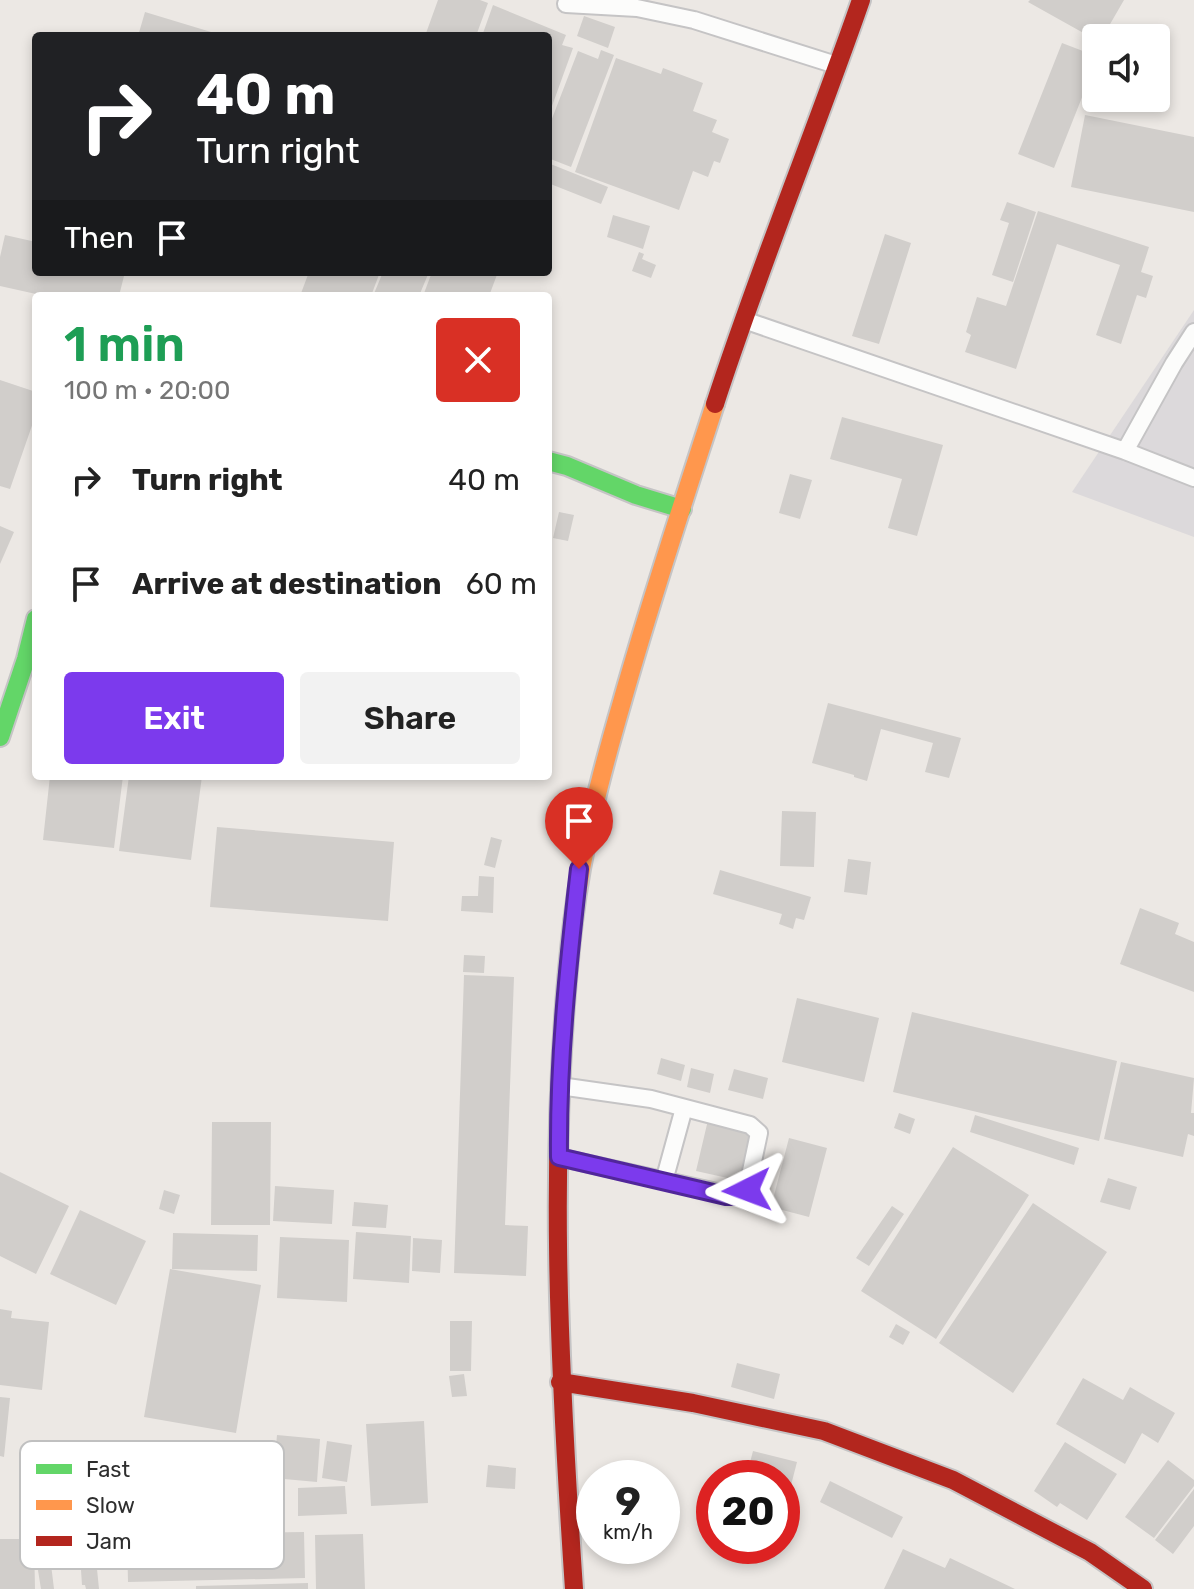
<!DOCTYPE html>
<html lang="en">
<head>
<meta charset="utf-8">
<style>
  :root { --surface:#fff; --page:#f2f2f2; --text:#222; --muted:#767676; --accent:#7c3aed }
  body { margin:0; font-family:Rubik,sans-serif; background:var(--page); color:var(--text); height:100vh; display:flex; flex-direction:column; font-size:30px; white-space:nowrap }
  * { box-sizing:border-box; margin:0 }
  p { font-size:26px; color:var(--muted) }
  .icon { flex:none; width:44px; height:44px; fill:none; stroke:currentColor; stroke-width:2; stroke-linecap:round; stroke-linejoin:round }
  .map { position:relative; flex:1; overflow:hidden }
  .drawer { position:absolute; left:32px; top:292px; width:520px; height:488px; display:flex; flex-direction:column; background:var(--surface); border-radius:8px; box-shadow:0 4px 12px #0003 }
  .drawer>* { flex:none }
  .top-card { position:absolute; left:32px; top:32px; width:520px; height:244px; border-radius:8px; box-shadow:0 4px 12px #0003; background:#202124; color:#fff; overflow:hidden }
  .fabs { position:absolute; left:1082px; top:24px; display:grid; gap:16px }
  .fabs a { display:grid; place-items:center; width:88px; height:88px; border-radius:8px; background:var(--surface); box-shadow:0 4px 12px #0003; font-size:40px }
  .speed { position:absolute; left:576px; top:1460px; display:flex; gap:16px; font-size:40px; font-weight:700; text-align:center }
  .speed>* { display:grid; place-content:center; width:104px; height:104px; border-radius:50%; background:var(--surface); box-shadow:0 4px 12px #0003; line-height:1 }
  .speed small { font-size:20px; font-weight:400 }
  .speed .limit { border:12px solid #d22; background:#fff; color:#111 }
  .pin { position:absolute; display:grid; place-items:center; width:68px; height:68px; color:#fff; margin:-82px -34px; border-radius:50% 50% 50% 0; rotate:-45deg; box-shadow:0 0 8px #0007 }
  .pin .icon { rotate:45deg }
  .me { position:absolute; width:88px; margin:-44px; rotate:267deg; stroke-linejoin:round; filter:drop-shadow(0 0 6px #0008) }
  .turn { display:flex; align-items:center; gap:28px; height:168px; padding:0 32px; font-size:36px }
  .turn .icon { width:104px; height:104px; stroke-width:2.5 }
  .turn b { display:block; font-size:56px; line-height:68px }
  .then { display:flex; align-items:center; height:76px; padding:0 32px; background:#0003; gap:16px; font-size:30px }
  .round { display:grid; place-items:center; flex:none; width:84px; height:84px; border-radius:8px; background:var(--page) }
  .head { display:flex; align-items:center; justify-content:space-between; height:136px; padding:0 32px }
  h1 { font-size:48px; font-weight:600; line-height:60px; color:#1e9e55 }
  .primary-button { display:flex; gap:16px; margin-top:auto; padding:16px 32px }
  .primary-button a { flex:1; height:92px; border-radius:8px; background:var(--accent); color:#fff; font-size:32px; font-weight:600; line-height:92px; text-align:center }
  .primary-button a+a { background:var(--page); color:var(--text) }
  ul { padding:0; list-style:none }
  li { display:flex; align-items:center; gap:24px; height:104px; padding:0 32px }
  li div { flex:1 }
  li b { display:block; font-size:30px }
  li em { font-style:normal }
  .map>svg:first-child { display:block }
  .industrial { fill:#dcd9db }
  .building { fill:#d1cecb }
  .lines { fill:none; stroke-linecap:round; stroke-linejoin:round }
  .lane-casing { stroke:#c5c4c5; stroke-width:20 }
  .fast-casing { stroke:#c5c4c5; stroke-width:22 }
  .slow-casing { stroke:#c5c4c5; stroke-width:22 }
  .jam-casing { stroke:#c5c4c5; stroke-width:22 }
  .lane { stroke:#fcfcfb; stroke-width:16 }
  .fast { stroke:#63d668; stroke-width:18 }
  .slow { stroke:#ff974d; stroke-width:18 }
  .jam { stroke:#b3261e; stroke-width:18 }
  .route-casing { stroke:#51269a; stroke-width:20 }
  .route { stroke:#7c3aed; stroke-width:14 }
  .key { fill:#fff; stroke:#c0c0c0; stroke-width:2 }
  .key-label { font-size:22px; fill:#2e2e2e }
</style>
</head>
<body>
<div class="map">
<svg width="1194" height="1589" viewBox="0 0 1194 1589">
  <rect width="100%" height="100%" fill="#ece8e4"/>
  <path class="industrial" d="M 1194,310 L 1194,537 L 1072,492 Z"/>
  <path class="building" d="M 438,0 L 480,0 L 488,3 L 476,36 L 425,36 Z
    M 1030,0 L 1124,0 L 1102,38 L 1096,38 L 1096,40 L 1028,2 Z
    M 493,5 L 566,35 L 562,45 L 573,48 L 548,117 L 548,36 L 482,36 Z
    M 145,12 L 221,35 L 221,36 L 138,36 Z
    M 584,16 L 615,27 L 608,48 L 577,36 Z
    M 1062,43 L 1096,56 L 1096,62 L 1054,168 L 1018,154 Z
    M 601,50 L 614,55 L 571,167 L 548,158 L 548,129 L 578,51 L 598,59 Z
    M 616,58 L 661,74 L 663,68 L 703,83 L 693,111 L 717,120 L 712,132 L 729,139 L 720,163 L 714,161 L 708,177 L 693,171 L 679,210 L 575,172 Z
    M 1085,115 L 1194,137 L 1194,212 L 1071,187 Z
    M 548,163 L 608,187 L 601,204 L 548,183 Z
    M 1007,202 L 1036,212 L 1013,282 L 992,275 L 1009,223 L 1000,220 Z
    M 1038,211 L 1149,247 L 1141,272 L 1153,276 L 1146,298 L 1137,295 L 1121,344 L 1096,335 L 1120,265 L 1057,244 L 1016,369 L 965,352 L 971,335 L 966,332 L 977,297 L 1006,306 Z
    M 613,215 L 650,226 L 643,249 L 607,237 Z
    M 885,234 L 911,243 L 879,344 L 852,336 Z
    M 5,235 L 36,242 L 36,272 L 125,272 L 119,296 L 45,296 L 0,286 L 0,257 Z
    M 639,252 L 644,254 L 642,259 L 656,265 L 651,278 L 632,271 Z
    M 309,272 L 380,272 L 371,296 L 300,296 Z
    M 383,272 L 429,272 L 419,296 L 373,296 Z
    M 432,272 L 498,272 L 489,296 L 423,296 Z
    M 0,380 L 36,392 L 36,414 L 10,489 L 0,486 Z
    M 842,417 L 943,445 L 917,536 L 888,528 L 902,479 L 830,459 Z
    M 790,474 L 812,480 L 800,519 L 779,513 Z
    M 559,512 L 574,515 L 568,541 L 553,538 Z
    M 0,526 L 14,532 L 0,564 Z
    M 828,703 L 961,738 L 949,778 L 925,772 L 933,743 L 881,729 L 867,781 L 854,777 L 854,775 L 812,763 Z
    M 50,776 L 123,776 L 114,848 L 43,840 Z
    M 129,776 L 202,776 L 191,860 L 119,851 Z
    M 782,811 L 816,812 L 814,867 L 780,866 Z
    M 217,827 L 394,842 L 388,921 L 210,907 Z
    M 491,837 L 502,840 L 495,868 L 484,865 Z
    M 848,859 L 871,862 L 867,895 L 844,892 Z
    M 720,870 L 811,897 L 804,920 L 796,918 L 793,929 L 779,924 L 782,914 L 713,894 Z
    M 479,876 L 494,877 L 493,913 L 461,911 L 462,896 L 478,896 Z
    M 1140,908 L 1179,923 L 1175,934 L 1194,942 L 1194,992 L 1120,964 Z
    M 464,955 L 485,956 L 484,973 L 463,972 Z
    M 464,975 L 514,977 L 505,1225 L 528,1226 L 526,1276 L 454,1273 Z
    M 797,998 L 879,1018 L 864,1082 L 782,1062 Z
    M 912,1012 L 1117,1061 L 1099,1141 L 893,1092 Z
    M 661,1058 L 685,1065 L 681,1081 L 657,1074 Z
    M 1121,1062 L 1194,1078 L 1191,1113 L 1194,1113 L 1194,1136 L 1188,1134 L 1183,1157 L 1104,1139 Z
    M 691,1068 L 714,1074 L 710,1093 L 687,1087 Z
    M 734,1069 L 768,1078 L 763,1099 L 728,1090 Z
    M 899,1113 L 915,1119 L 910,1134 L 894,1128 Z
    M 975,1115 L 1079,1148 L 1074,1165 L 970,1132 Z
    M 708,1120 L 753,1131 L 741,1181 L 696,1171 Z
    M 212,1122 L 271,1122 L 270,1225 L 211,1225 Z
    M 789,1138 L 827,1148 L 809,1217 L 771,1207 Z
    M 953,1147 L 1029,1195 L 936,1339 L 861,1291 Z
    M 0,1172 L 69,1206 L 36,1274 L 0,1256 Z
    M 1108,1178 L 1137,1187 L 1130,1210 L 1100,1202 Z
    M 275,1186 L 334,1190 L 332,1224 L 273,1221 Z
    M 164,1190 L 180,1195 L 174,1214 L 159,1209 Z
    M 354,1202 L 388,1205 L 386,1228 L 352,1226 Z
    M 1033,1203 L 1107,1252 L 1013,1393 L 939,1343 Z
    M 892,1206 L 904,1214 L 869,1266 L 856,1258 Z
    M 80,1210 L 146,1241 L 116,1305 L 50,1274 Z
    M 356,1232 L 411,1236 L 409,1283 L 353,1279 Z
    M 173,1233 L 258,1235 L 257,1271 L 172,1269 Z
    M 280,1237 L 349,1240 L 347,1302 L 277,1298 Z
    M 413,1238 L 442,1240 L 440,1273 L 412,1271 Z
    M 170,1269 L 261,1285 L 236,1433 L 144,1417 Z
    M 0,1309 L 12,1311 L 11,1318 L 49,1322 L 42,1390 L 0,1385 Z
    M 450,1321 L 472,1321 L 471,1371 L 450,1371 Z
    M 896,1324 L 910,1332 L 903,1345 L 889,1337 Z
    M 737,1363 L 780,1374 L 774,1399 L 731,1387 Z
    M 464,1374 L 467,1396 L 452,1397 L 449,1376 Z
    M 1083,1378 L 1123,1400 L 1130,1387 L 1175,1413 L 1158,1443 L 1142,1433 L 1125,1464 L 1056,1424 Z
    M 0,1397 L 10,1398 L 4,1457 L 0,1456 Z
    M 424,1421 L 428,1503 L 371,1506 L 366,1424 Z
    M 277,1435 L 320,1439 L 317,1482 L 273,1478 Z
    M 327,1441 L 352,1445 L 347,1482 L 322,1478 Z
    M 1065,1442 L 1117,1474 L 1087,1520 L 1060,1503 L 1057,1507 L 1034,1491 Z
    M 753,1451 L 797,1462 L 789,1493 L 782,1491 L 782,1478 L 746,1478 Z
    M 1168,1460 L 1194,1480 L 1194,1486 L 1154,1538 L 1125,1517 Z
    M 488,1465 L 516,1468 L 515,1489 L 486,1487 Z
    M 830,1481 L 903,1517 L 892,1538 L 820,1502 Z
    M 345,1486 L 347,1514 L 298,1516 L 298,1488 Z
    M 1194,1489 L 1194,1526 L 1173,1554 L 1155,1540 Z
    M 304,1532 L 305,1578 L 128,1582 L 127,1535 Z
    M 363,1534 L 365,1589 L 316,1589 L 315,1535 Z
    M 0,1539 L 34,1539 L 35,1589 L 0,1589 Z
    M 903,1549 L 945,1568 L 950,1558 L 1015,1589 L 884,1589 Z
    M 50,1556 L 54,1589 L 41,1589 L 36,1558 Z
    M 97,1569 L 99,1589 L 86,1589 L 85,1585 L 82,1585 L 81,1570 Z
    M 308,1583 L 308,1589 L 196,1589 L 196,1586 Z"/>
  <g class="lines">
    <g class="lane-casing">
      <path id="lane" d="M 566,4 L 637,8 L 694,20 L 836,65
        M 744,320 L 1125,451 L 1194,478
        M 1125,451 L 1174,363 L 1194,332
        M 560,1086 L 651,1099 L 750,1125 L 759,1133 L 747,1190 L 735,1196 L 562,1158
        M 664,1181 L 684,1108"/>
    </g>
    <g class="fast-casing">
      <path id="fast" d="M 548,461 L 567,466 L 636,495 L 682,509
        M 0,737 L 26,659 L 36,619"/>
    </g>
    <g class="slow-casing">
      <path id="slow" d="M 573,922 C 582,847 601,774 622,702 C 650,602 683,503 715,404"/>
    </g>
    <g class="jam-casing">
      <path id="jam" d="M 715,404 C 759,268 814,135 861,0
        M 573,922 C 547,1143 559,1367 574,1589
        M 560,1382 L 693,1403 L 824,1431 L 953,1480 L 1090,1552 L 1143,1589"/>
    </g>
    <use href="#lane" class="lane"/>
    <use href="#fast" class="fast"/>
    <use href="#slow" class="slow"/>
    <use href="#jam" class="jam"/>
  </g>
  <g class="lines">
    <g class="route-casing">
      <path id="route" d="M 579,869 C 568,965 558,1060 559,1157 L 726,1196 L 738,1196 L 747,1190"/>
    </g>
    <use href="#route" class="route"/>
  </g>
  <rect x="20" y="1441" width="264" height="128" rx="12" class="key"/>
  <rect x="36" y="1464" width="36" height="10" fill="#63d668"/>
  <rect x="36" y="1500" width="36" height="10" fill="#ff974d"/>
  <rect x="36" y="1536" width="36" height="10" fill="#b3261e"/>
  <g class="key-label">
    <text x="86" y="1477">Fast</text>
    <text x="86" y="1513">Slow</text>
    <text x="86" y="1549">Jam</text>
  </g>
</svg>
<div class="fabs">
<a><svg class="icon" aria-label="sound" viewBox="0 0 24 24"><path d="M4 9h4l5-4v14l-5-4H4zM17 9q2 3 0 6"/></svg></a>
</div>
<div class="speed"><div>9<small>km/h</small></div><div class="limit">20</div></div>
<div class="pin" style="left:579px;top:869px;background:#d93025"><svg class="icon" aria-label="arrive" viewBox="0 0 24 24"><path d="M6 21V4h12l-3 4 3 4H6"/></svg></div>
<svg class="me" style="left:747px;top:1190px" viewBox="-20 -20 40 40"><path d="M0-17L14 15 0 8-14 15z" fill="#7c3aed" stroke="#fff" stroke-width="4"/></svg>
<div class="top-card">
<div class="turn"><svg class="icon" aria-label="right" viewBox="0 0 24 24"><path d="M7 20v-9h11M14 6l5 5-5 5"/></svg><div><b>40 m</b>Turn right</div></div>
<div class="then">Then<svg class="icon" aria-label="arrive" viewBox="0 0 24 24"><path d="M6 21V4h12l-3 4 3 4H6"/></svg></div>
</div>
<section class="drawer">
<div class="head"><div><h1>1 min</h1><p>100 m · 20:00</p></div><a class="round" style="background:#d93025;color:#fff"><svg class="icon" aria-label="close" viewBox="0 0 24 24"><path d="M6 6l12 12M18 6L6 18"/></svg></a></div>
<ul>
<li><svg class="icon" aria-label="right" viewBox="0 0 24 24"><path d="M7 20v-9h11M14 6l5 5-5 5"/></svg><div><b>Turn right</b></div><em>40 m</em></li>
<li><svg class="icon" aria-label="arrive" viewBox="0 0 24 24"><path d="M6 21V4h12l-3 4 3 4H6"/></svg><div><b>Arrive at destination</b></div><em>60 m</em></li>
</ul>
<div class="primary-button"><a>Exit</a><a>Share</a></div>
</section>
</div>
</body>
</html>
